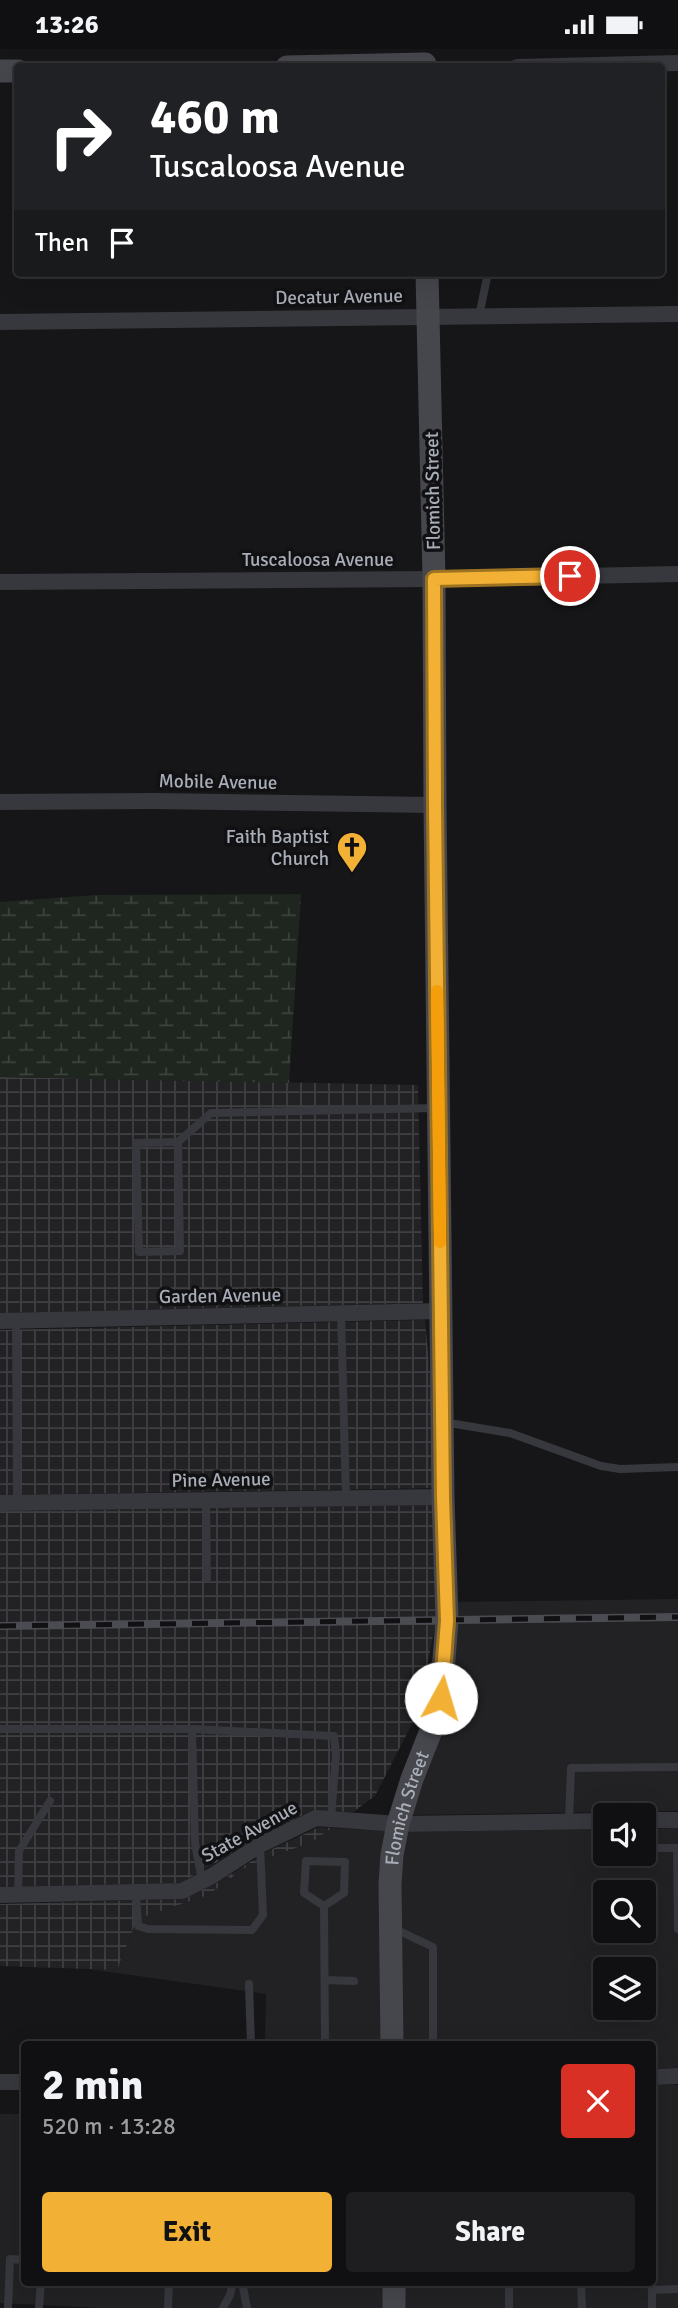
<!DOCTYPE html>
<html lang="en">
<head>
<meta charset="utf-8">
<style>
  :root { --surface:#101012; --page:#1e1e20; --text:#f1f3f6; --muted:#9c9d9f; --line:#303032; --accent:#f2b134 }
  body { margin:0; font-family:Signika,sans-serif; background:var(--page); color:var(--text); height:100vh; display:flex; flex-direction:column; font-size:26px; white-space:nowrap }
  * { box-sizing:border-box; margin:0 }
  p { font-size:23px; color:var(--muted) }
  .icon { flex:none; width:38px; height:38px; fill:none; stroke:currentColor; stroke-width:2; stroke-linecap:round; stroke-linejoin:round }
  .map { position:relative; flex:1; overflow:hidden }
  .side { position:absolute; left:21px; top:1992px; width:635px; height:245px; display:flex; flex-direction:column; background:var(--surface); border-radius:7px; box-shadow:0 7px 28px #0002,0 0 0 2px var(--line) }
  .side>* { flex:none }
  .top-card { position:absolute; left:14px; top:14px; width:651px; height:214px; border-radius:7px; box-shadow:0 7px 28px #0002,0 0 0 2px var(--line); background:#202124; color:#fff; overflow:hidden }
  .controls { position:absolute; left:593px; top:1754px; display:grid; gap:14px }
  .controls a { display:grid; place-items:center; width:63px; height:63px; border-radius:7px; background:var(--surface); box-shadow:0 7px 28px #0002,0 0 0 2px var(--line); font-size:35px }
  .pin { position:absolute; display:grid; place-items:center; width:60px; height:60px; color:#fff; margin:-30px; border:4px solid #fff; border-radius:50%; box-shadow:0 2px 7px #0007 }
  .me { position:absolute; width:77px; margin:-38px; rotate:6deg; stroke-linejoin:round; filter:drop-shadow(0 0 5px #0008) }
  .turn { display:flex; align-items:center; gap:24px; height:147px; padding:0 21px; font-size:32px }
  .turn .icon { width:91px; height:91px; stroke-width:2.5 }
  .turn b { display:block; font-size:49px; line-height:60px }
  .then { display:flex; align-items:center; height:66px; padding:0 21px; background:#0003; gap:14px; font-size:26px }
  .round { display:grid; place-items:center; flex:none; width:74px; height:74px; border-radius:7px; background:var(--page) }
  .overview { display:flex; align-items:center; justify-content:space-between; height:119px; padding:0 21px }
  h1 { font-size:42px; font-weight:700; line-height:52px }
  .cta { display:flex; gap:14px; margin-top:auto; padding:14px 21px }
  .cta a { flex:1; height:80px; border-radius:7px; background:var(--accent); color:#111; font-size:28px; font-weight:700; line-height:80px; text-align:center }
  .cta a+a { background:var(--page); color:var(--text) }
  .status { display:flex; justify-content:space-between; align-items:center; height:49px; padding:0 35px; background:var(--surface); direction:ltr }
  .status svg { height:19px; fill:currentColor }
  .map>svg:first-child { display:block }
  .built { fill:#222225; fill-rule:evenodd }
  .industrial { fill:url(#industrial-grid) }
  .wetland { fill:url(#wetland-marsh) }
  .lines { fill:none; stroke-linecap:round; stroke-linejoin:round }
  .lane { stroke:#37383d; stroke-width:8 }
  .street { stroke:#37383d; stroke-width:16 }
  .secondary { stroke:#45474d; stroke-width:23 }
  .rail-casing { stroke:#4a4c52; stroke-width:8 }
  .rail { stroke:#111113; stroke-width:5; stroke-dasharray:16; stroke-linecap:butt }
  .route-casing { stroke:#9d7322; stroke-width:18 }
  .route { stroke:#f2b134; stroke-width:12 }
  .slow { stroke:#f59e0b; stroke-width:12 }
  .labels { text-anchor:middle; stroke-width:7; stroke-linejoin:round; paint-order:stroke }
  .street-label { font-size:19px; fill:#a8adb8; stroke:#111113 }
  .poi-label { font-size:19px; fill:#a8adb8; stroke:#111113; text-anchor:end }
</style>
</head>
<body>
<div class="status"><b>13:26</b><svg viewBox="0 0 49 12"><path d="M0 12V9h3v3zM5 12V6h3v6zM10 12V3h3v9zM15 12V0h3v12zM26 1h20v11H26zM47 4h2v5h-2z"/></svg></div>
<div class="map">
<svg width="678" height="2259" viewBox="0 0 678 2259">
  <defs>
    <pattern id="industrial-grid" width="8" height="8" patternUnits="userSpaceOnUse" patternTransform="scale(1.75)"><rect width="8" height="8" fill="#222225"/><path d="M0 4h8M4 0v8" fill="none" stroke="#3f3f43"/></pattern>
    <pattern id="wetland-marsh" width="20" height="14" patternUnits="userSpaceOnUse" patternTransform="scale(1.75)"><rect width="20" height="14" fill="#1e261f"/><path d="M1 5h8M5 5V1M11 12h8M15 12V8" fill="none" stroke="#3c433d"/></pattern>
  </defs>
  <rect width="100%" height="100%" fill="#161618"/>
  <path class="built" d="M 678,1550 L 678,1762 L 411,1766 L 455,1553 Z
    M 332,1779 L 387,1782 L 383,1995 L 265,1995 L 266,1945 L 88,1920 L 117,1921 L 137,1870 L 208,1846 L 249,1816 L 312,1793 Z
    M 678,1779 L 678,2019 L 653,2019 L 653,1995 L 401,1995 L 399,1837 L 406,1783 L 605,1780 L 606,1804 L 644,1804 L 644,1780 ZM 606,1843 L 644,1843 L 644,1881 L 606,1881 ZM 606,1920 L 644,1920 L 644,1958 L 606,1958 Z
    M 653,2036 L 678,2036 L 678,2259 L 403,2259 L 403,2233 L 653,2233 Z
    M 0,2065 L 24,2065 L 24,2233 L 384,2233 L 384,2259 L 100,2259 L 0,2254 Z"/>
  <path class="industrial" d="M 0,1028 L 418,1036 L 423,1254 L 0,1264 Z
    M 425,1271 L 433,1358 L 434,1439 L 0,1446 L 0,1281 Z
    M 434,1456 L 436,1571 L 419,1661 L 375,1747 L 353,1763 L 311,1762 L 256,1789 L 206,1820 L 179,1834 L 0,1838 L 0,1462 Z
    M 319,1778 L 332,1779 L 312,1793 L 249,1816 L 208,1846 L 137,1870 L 117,1921 L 0,1917 L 0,1855 L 184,1850 L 217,1834 L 266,1803 Z"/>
  <path class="wetland" d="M 301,845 L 289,1034 L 0,1028 L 0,853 L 96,846 Z"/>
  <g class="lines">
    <path class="lane" d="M 479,267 L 488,224
      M 178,1093 L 136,1094 L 139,1203 L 180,1202 L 178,1093 L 211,1064 L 436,1059
      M 341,1264 L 346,1449
      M 16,1272 L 17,1454
      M 443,1373 L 510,1384 L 601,1417 L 620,1420 L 678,1418
      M 206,1451 L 207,1529
      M 0,1680 L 192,1680 L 334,1687 L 336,1705 L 331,1770
      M 192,1680 L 195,1794 L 202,1832
      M 653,1771 L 653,1799 L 678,1799
      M 569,1772 L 571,1719 L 678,1718
      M 677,1799 L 678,1880
      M 306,1812 L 345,1813 L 344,1844 L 324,1857 L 304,1844 Z
      M 136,1844 L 138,1877 L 148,1880 L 252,1881 L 263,1866 L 260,1797
      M 18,1846 L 19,1802 L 50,1752
      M 324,1857 L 325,1995
      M 393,1879 L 433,1898 L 433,1995
      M 325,1931 L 354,1932
      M 249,1935 L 251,1995
      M 242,2233 L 247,2259
      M 581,2233 L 582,2259
      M 8,2259 L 10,2210 L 24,2211
      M 39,2259 L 41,2233
      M 168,2259 L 169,2233
      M 223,2259 L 230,2246 L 233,2233
      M 509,2259 L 509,2233
      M 652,2259 L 652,2241 L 678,2240"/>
    <path class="street" d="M 517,18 L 678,14
      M 0,273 L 678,265
      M 0,533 L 434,530 L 678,525
      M 0,753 L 154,752 L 435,756
      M 0,1272 L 441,1262
      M 0,1454 L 443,1448
      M 644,1771 L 678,1771
      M 0,1846 L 182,1842 L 212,1827 L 260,1796 L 316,1769 L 398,1775 L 606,1772
      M 653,2028 L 678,2027
      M 0,2033 L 24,2033"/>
    <g class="secondary">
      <path d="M 287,18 L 425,15"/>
      <path d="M 0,22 L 18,22"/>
      <path id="s1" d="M 392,1995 L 390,1835 L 392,1806 L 398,1775 L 412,1730 L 432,1679 L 441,1649 L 447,1571 L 443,1448 L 435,756 L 434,530 L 427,224"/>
      <path d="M 394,2233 L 394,2259"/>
    </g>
    <g class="rail-casing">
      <path id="rail" d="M 0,1577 L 678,1568"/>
    </g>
    <use href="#rail" class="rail"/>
  </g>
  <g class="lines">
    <g class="route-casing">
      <path id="route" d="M 441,1649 L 447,1572 L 443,1448 L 435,756 L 434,530 L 570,527"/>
    </g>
    <use href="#route" class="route"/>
    <path class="slow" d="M 437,942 L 440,1193"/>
  </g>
  <defs>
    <g id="church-pin" transform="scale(1.575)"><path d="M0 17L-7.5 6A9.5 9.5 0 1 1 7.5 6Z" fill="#f2b134" stroke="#111113"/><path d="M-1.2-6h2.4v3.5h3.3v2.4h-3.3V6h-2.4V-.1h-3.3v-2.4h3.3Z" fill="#111"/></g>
  </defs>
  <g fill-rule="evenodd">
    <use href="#church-pin" x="352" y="798"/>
  </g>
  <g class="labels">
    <g class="street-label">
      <text transform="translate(339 247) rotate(-1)" y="7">Decatur Avenue</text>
      <text transform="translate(432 442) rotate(-91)" y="7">Flomich Street</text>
      <text x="318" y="517">Tuscaloosa Avenue</text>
      <text transform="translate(218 732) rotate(1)" y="7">Mobile Avenue</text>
      <text transform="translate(220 1246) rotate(-1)" y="7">Garden Avenue</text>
      <text transform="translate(221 1430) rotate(-1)" y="7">Pine Avenue</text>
      <text dy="7" stroke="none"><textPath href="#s1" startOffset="238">Flomich Street</textPath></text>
      <text transform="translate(249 1782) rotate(-29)" y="7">State Avenue</text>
    </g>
    <g class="poi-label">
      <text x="329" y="794">Faith Baptist<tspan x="329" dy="22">Church</tspan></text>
    </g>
  </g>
</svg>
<div class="controls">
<a><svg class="icon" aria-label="sound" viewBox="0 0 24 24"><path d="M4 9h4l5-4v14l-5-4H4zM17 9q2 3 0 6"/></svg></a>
<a><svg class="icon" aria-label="search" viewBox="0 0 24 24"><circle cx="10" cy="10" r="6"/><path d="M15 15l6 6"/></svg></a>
<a><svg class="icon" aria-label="layers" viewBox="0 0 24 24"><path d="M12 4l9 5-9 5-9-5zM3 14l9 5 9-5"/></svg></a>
</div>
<div class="pin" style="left:570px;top:527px;background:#d93025"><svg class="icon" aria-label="arrive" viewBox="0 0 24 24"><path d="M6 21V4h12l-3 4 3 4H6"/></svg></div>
<svg class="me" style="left:441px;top:1649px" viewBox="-20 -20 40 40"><circle r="19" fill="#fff"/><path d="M0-13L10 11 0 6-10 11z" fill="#f2b134"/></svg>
<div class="top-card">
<div class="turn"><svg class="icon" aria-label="right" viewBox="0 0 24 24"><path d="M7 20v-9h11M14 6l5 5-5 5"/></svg><div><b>460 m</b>Tuscaloosa Avenue</div></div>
<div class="then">Then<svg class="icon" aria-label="arrive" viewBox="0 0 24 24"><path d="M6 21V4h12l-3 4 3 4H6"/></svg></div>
</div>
<section class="side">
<div class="overview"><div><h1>2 min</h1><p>520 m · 13:28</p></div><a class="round" style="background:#d93025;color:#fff"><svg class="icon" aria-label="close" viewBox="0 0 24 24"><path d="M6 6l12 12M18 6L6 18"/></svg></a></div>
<div class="cta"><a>Exit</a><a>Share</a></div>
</section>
</div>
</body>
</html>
